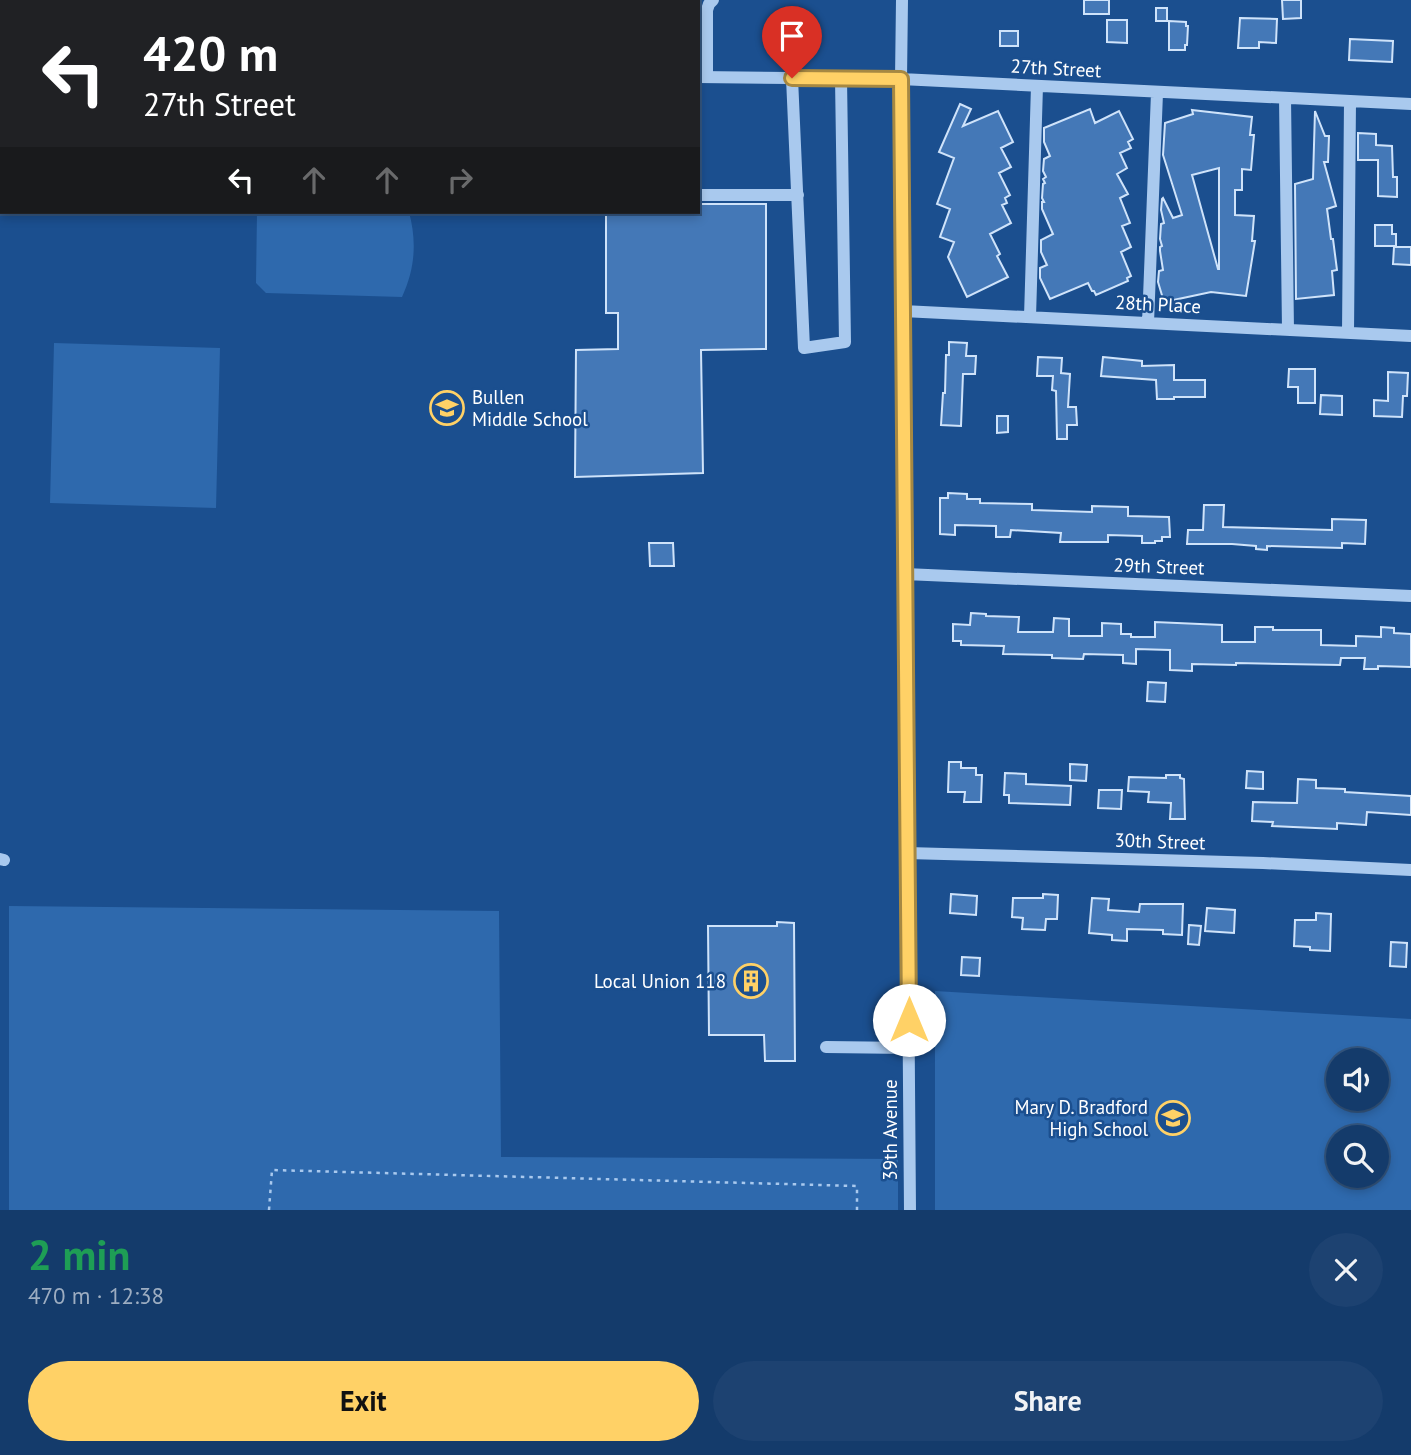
<!DOCTYPE html>
<html lang="en">
<head>
<meta charset="utf-8">
<style>
  :root { --surface:#143b6b; --page:#1d4271; --text:#f1f3f6; --muted:#9dadc1; --line:#33557e; --accent:#ffd166 }
  body { margin:0; font-family:"PT Sans",sans-serif; background:var(--page); color:var(--text); height:100vh; display:flex; flex-direction:column; font-size:26px; white-space:nowrap }
  * { box-sizing:border-box; margin:0 }
  p { font-size:23px; color:var(--muted) }
  .icon { flex:none; width:38px; height:38px; fill:none; stroke:currentColor; stroke-width:2; stroke-linecap:round; stroke-linejoin:round }
  .map { position:relative; height:1210px; overflow:hidden }
  .sheet { display:flex; flex-direction:column; background:var(--surface); flex:1 }
  .sheet>* { flex:none }
  .banner { position:absolute; left:0px; top:0px; width:700px; height:214px; box-shadow:0 4px 10px #0003,0 0 0 2px var(--line); background:#202124; color:#fff; overflow:hidden }
  .buttons { position:absolute; left:1326px; top:1048px; display:grid; gap:14px }
  .buttons a { display:grid; place-items:center; width:63px; height:63px; border-radius:50%; background:var(--surface); box-shadow:0 4px 10px #0003,0 0 0 2px var(--line); font-size:35px }
  .pin { position:absolute; display:grid; place-items:center; width:60px; height:60px; color:#fff; margin:-72px -30px; border-radius:50% 50% 50% 0; rotate:-45deg; box-shadow:0 0 7px #0007 }
  .pin .icon { rotate:45deg }
  .me { position:absolute; width:77px; margin:-38px; rotate:0deg; stroke-linejoin:round; filter:drop-shadow(0 0 5px #0008) }
  .turn { display:flex; align-items:center; gap:24px; height:147px; padding:0 28px; font-size:32px }
  .turn .icon { width:91px; height:91px; stroke-width:2.5 }
  .turn b { display:block; font-size:49px; line-height:60px }
  .lanes { display:flex; align-items:center; height:66px; padding:0 28px; background:#0003; justify-content:center; gap:35px; direction:ltr }
  .lanes .off { opacity:.35 }
  .round { display:grid; place-items:center; flex:none; width:74px; height:74px; border-radius:37px; background:var(--page) }
  .head { display:flex; align-items:center; justify-content:space-between; height:119px; padding:0 28px }
  h1 { font-size:42px; font-weight:600; line-height:52px; color:#1e9e55 }
  .button { display:flex; gap:14px; margin-top:auto; padding:14px 28px }
  .button a { flex:1; height:80px; border-radius:42px; background:var(--accent); color:#111; font-size:28px; font-weight:600; line-height:80px; text-align:center }
  .button a+a { background:var(--page); color:var(--text) }
  .map>svg:first-child { display:block }
  .green { fill:#2e69ad; fill-rule:evenodd }
  .building { fill:#4478b7; stroke:#cfe3fa; stroke-width:2; fill-rule:evenodd }
  .lines { fill:none; stroke-linecap:round; stroke-linejoin:round }
  .path { stroke:#a9c9ee; stroke-width:2.5; stroke-dasharray:3.5 5; stroke-linecap:butt }
  .minor { stroke:#a9c9ee; stroke-width:12 }
  .route-casing { stroke:#a68842; stroke-width:18 }
  .route { stroke:#ffd166; stroke-width:12 }
  .labels { text-anchor:middle; stroke-width:5; stroke-linejoin:round; paint-order:stroke }
  .street-label { font-size:19px; fill:#fff; stroke:#1b4f8f }
  .poi-label { font-size:19px; fill:#fff; stroke:#1b4f8f; text-anchor:end }
</style>
</head>
<body>
<div class="map">
<svg width="1411" height="1210" viewBox="0 0 1411 1210">
  <rect width="100%" height="100%" fill="#1b4f8f"/>
  <path class="green" d="M 257,212 L 409,212 C 417,242 415,269 402,297 L 266,293 L 256,283 Z
    M 54,343 L 220,348 L 216,508 L 50,503 Z
    M 9,906 L 499,911 L 501,1157 L 898,1159 L 898,1210 L 9,1210 Z
    M 935,991 L 1411,1019 L 1411,1210 L 935,1210 ZM 1339,1060 L 1377,1060 L 1377,1099 L 1339,1099 ZM 1339,1138 L 1377,1138 L 1377,1176 L 1339,1176 Z"/>
  <path class="building" d="M 1084,0 L 1109,0 L 1109,14 L 1084,14 Z
    M 1282,0 L 1301,0 L 1301,18 L 1283,19 Z
    M 1156,8 L 1167,8 L 1167,21 L 1156,21 Z
    M 1240,18 L 1277,19 L 1276,43 L 1259,42 L 1259,48 L 1238,48 Z
    M 1107,20 L 1127,20 L 1127,43 L 1107,42 Z
    M 1169,21 L 1186,22 L 1186,26 L 1188,26 L 1187,45 L 1185,45 L 1185,50 L 1169,50 Z
    M 1000,31 L 1018,31 L 1018,46 L 1000,46 Z
    M 1350,39 L 1393,41 L 1392,62 L 1349,60 Z
    M 960,104 L 971,109 L 963,126 L 998,111 L 1013,142 L 1001,148 L 1011,167 L 999,173 L 1010,195 L 1005,198 L 1007,203 L 1002,205 L 1011,223 L 990,234 L 1000,254 L 997,256 L 1008,277 L 967,297 L 948,257 L 954,242 L 940,237 L 950,209 L 937,204 L 954,158 L 939,152 Z
    M 1090,109 L 1095,123 L 1119,111 L 1133,139 L 1128,142 L 1131,148 L 1120,153 L 1127,168 L 1117,174 L 1128,194 L 1120,198 L 1130,223 L 1122,226 L 1131,247 L 1121,252 L 1131,276 L 1127,278 L 1128,281 L 1096,295 L 1094,291 L 1092,291 L 1088,283 L 1050,299 L 1040,278 L 1040,268 L 1047,265 L 1041,252 L 1041,240 L 1053,234 L 1042,209 L 1042,202 L 1044,202 L 1042,198 L 1043,184 L 1045,183 L 1043,179 L 1046,177 L 1043,171 L 1044,159 L 1050,156 L 1044,142 L 1044,128 Z
    M 1192,110 L 1252,117 L 1250,135 L 1254,135 L 1251,170 L 1242,169 L 1242,190 L 1235,190 L 1235,215 L 1254,216 L 1252,241 L 1255,241 L 1246,296 L 1211,292 L 1164,302 L 1158,282 L 1159,271 L 1163,270 L 1160,251 L 1160,247 L 1162,246 L 1160,239 L 1161,224 L 1164,223 L 1161,210 L 1162,199 L 1163,198 L 1173,218 L 1182,215 L 1163,155 L 1165,123 L 1193,114 ZM 1219,168 L 1219,269 L 1218,269 L 1192,175 Z
    M 1315,111 L 1325,136 L 1329,136 L 1328,162 L 1324,162 L 1336,206 L 1327,209 L 1331,239 L 1333,239 L 1337,270 L 1332,271 L 1334,295 L 1296,299 L 1295,184 L 1313,179 Z
    M 1358,133 L 1376,134 L 1376,145 L 1392,146 L 1393,177 L 1397,177 L 1397,197 L 1378,196 L 1378,160 L 1358,160 Z
    M 698,204 L 766,204 L 766,349 L 701,350 L 703,473 L 575,477 L 576,350 L 618,349 L 618,313 L 606,313 L 606,212 L 698,212 Z
    M 1375,225 L 1392,225 L 1392,234 L 1396,234 L 1396,246 L 1375,246 Z
    M 1394,247 L 1411,247 L 1411,265 L 1393,264 Z
    M 949,342 L 967,343 L 966,356 L 976,356 L 975,374 L 963,374 L 961,426 L 941,425 L 943,393 L 945,393 L 946,355 L 949,355 Z
    M 1038,357 L 1062,358 L 1061,373 L 1070,374 L 1068,407 L 1076,407 L 1077,425 L 1067,425 L 1067,439 L 1057,439 L 1056,391 L 1052,390 L 1053,376 L 1037,376 Z
    M 1103,357 L 1142,361 L 1142,366 L 1174,365 L 1174,380 L 1205,380 L 1205,397 L 1174,397 L 1174,399 L 1157,399 L 1156,380 L 1101,376 Z
    M 1289,369 L 1315,369 L 1315,403 L 1298,403 L 1298,387 L 1288,387 Z
    M 1388,372 L 1408,373 L 1407,396 L 1403,396 L 1402,417 L 1374,416 L 1374,400 L 1388,401 Z
    M 1321,395 L 1342,396 L 1342,415 L 1320,414 Z
    M 997,416 L 1008,416 L 1008,432 L 997,433 Z
    M 948,493 L 967,494 L 967,499 L 980,499 L 980,503 L 1032,504 L 1032,510 L 1092,512 L 1092,506 L 1128,507 L 1128,516 L 1169,517 L 1170,537 L 1162,537 L 1162,541 L 1155,541 L 1155,543 L 1142,543 L 1142,536 L 1108,535 L 1108,542 L 1060,542 L 1061,533 L 1011,530 L 1010,537 L 996,537 L 996,526 L 955,525 L 955,535 L 940,534 L 940,498 L 948,498 Z
    M 1204,505 L 1224,505 L 1223,527 L 1332,530 L 1332,519 L 1366,520 L 1365,544 L 1342,543 L 1342,548 L 1267,546 L 1267,550 L 1256,549 L 1256,546 L 1232,544 L 1187,544 L 1188,530 L 1203,530 Z
    M 649,543 L 673,543 L 674,566 L 650,566 Z
    M 971,613 L 986,614 L 986,616 L 1019,617 L 1018,632 L 1053,632 L 1054,618 L 1069,619 L 1069,636 L 1102,636 L 1102,623 L 1121,624 L 1121,634 L 1131,634 L 1131,637 L 1155,637 L 1155,622 L 1222,625 L 1222,642 L 1255,642 L 1255,627 L 1273,627 L 1273,630 L 1321,630 L 1321,645 L 1356,646 L 1356,636 L 1381,637 L 1381,627 L 1394,628 L 1394,633 L 1411,634 L 1411,667 L 1378,666 L 1378,669 L 1364,669 L 1365,658 L 1341,658 L 1340,665 L 1236,663 L 1236,665 L 1192,664 L 1192,671 L 1170,670 L 1170,650 L 1136,649 L 1136,664 L 1123,663 L 1123,655 L 1084,654 L 1083,659 L 1052,658 L 1052,655 L 1003,654 L 1004,646 L 961,645 L 961,641 L 953,641 L 953,624 L 970,625 Z
    M 1148,682 L 1166,683 L 1165,702 L 1147,701 Z
    M 949,762 L 961,762 L 961,768 L 976,768 L 976,775 L 982,775 L 981,802 L 964,802 L 965,792 L 948,792 Z
    M 1070,764 L 1087,765 L 1086,781 L 1070,780 Z
    M 1247,771 L 1263,772 L 1263,789 L 1246,788 Z
    M 1005,773 L 1026,774 L 1026,784 L 1071,786 L 1070,805 L 1009,803 L 1009,795 L 1004,795 Z
    M 1166,775 L 1180,775 L 1180,778 L 1184,779 L 1185,819 L 1170,819 L 1171,803 L 1148,802 L 1149,792 L 1128,791 L 1129,777 L 1166,778 Z
    M 1298,779 L 1316,780 L 1316,788 L 1345,789 L 1345,792 L 1411,796 L 1411,815 L 1367,812 L 1366,825 L 1337,823 L 1337,829 L 1272,826 L 1273,822 L 1252,821 L 1253,802 L 1297,803 Z
    M 1099,790 L 1122,790 L 1121,809 L 1098,808 Z
    M 951,894 L 977,896 L 976,915 L 950,913 Z
    M 1043,894 L 1058,895 L 1057,919 L 1046,919 L 1045,930 L 1022,929 L 1023,918 L 1012,917 L 1013,898 L 1043,898 Z
    M 1092,898 L 1109,899 L 1108,910 L 1139,912 L 1140,904 L 1183,904 L 1182,935 L 1163,934 L 1163,930 L 1127,929 L 1127,941 L 1112,940 L 1112,935 L 1089,933 Z
    M 1207,908 L 1235,910 L 1234,933 L 1205,931 Z
    M 1316,913 L 1331,914 L 1330,951 L 1310,950 L 1310,947 L 1294,946 L 1295,920 L 1316,920 Z
    M 777,922 L 794,923 L 795,1061 L 765,1061 L 764,1035 L 709,1035 L 708,926 L 777,926 Z
    M 1189,925 L 1201,926 L 1199,945 L 1188,944 Z
    M 1391,942 L 1407,943 L 1406,967 L 1390,966 Z
    M 962,957 L 980,958 L 979,976 L 961,975 Z"/>
  <g class="lines">
    <path class="path" d="M 269,1210 L 272,1170 L 857,1186 L 857,1210"/>
    <path class="minor" d="M 577,0 L 577,2
      M 902,0 L 901,79 L 910,1210
      M 0,72 L 2,72
      M 698,77 L 901,79 L 1411,104
      M 707,77 L 707,10 L 709,4 L 713,0
      M 792,78 L 804,348 L 845,342 L 841,79
      M 1285,98 L 1288,330
      M 698,195 L 798,195
      M 903,311 L 1411,336
      M 1030,317 L 1037,86
      M 1148,323 L 1157,93
      M 1348,333 L 1350,101
      M 905,574 L 1411,596
      M 907,853 L 1263,863 L 1411,870
      M 0,859 L 4,860
      M 826,1047 L 909,1048"/>
  </g>
  <g class="lines">
    <g class="route-casing">
      <path id="route" d="M 792,78 L 901,79 L 909,1020"/>
    </g>
    <use href="#route" class="route"/>
  </g>
  <defs>
    <g id="school-ring" transform="scale(1.75)"><circle r="9.5" fill="#1b4f8f" stroke="#ffd166" stroke-width="1.5"/><path d="M0-5L7-2L0 1L-7-2ZM-4 1L0 2.5L4 1V4Q0 6-4 4Z" fill="#ffd166"/></g>
    <g id="building-ring" transform="scale(1.75)"><circle r="9.5" fill="#1b4f8f" stroke="#ffd166" stroke-width="1.5"/><path d="M-4-6H4V6H1V3H-1V6H-4ZM-2.5-4.3h1.7v1.8h-1.7ZM.8-4.3h1.7v1.8H.8ZM-2.5-1h1.7V.8h-1.7ZM.8-1h1.7V.8H.8Z" fill="#ffd166"/></g>
  </defs>
  <g fill-rule="evenodd">
    <use href="#school-ring" x="447" y="408"/>
    <use href="#building-ring" x="751" y="981"/>
    <use href="#school-ring" x="1173" y="1118"/>
  </g>
  <g class="labels">
    <g class="street-label">
      <text transform="translate(1056 68) rotate(3)" y="7">27th Street</text>
      <text transform="translate(1158 304) rotate(3)" y="7">28th Place</text>
      <text transform="translate(1159 566) rotate(2)" y="7">29th Street</text>
      <text transform="translate(1160 841) rotate(2)" y="7">30th Street</text>
      <text transform="translate(890 1130) rotate(-90)" y="7">39th Avenue</text>
    </g>
    <g class="poi-label">
      <text x="472" y="404" text-anchor="start">Bullen<tspan x="472" dy="22">Middle School</tspan></text>
      <text x="726" y="988">Local Union 118</text>
      <text x="1148" y="1114">Mary D. Bradford<tspan x="1148" dy="22">High School</tspan></text>
    </g>
  </g>
</svg>
<div class="buttons">
<a><svg class="icon" aria-label="sound" viewBox="0 0 24 24"><path d="M4 9h4l5-4v14l-5-4H4zM17 9q2 3 0 6"/></svg></a>
<a><svg class="icon" aria-label="search" viewBox="0 0 24 24"><circle cx="10" cy="10" r="6"/><path d="M15 15l6 6"/></svg></a>
</div>
<div class="pin" style="left:792px;top:78px;background:#d93025"><svg class="icon" aria-label="arrive" viewBox="0 0 24 24"><path d="M6 21V4h12l-3 4 3 4H6"/></svg></div>
<svg class="me" style="left:909px;top:1020px" viewBox="-20 -20 40 40"><circle r="19" fill="#fff"/><path d="M0-13L10 11 0 6-10 11z" fill="#ffd166"/></svg>
<div class="banner">
<div class="turn"><svg class="icon" aria-label="left" viewBox="0 0 24 24"><path d="M17 20v-9H6M10 6l-5 5 5 5"/></svg><div><b>420 m</b>27th Street</div></div>
<div class="lanes"><svg class="icon" aria-label="left" viewBox="0 0 24 24"><path d="M17 20v-9H6M10 6l-5 5 5 5"/></svg><svg class="icon off" aria-label="ahead" viewBox="0 0 24 24"><path d="M12 20V5M6 11l6-6 6 6"/></svg><svg class="icon off" aria-label="ahead" viewBox="0 0 24 24"><path d="M12 20V5M6 11l6-6 6 6"/></svg><svg class="icon off" aria-label="right" viewBox="0 0 24 24"><path d="M7 20v-9h11M14 6l5 5-5 5"/></svg></div>
</div>
</div>
<section class="sheet">
<div class="head"><div><h1>2 min</h1><p>470 m · 12:38</p></div><a class="round"><svg class="icon" aria-label="close" viewBox="0 0 24 24"><path d="M6 6l12 12M18 6L6 18"/></svg></a></div>
<div class="button"><a>Exit</a><a>Share</a></div>
</section>
</body>
</html>
